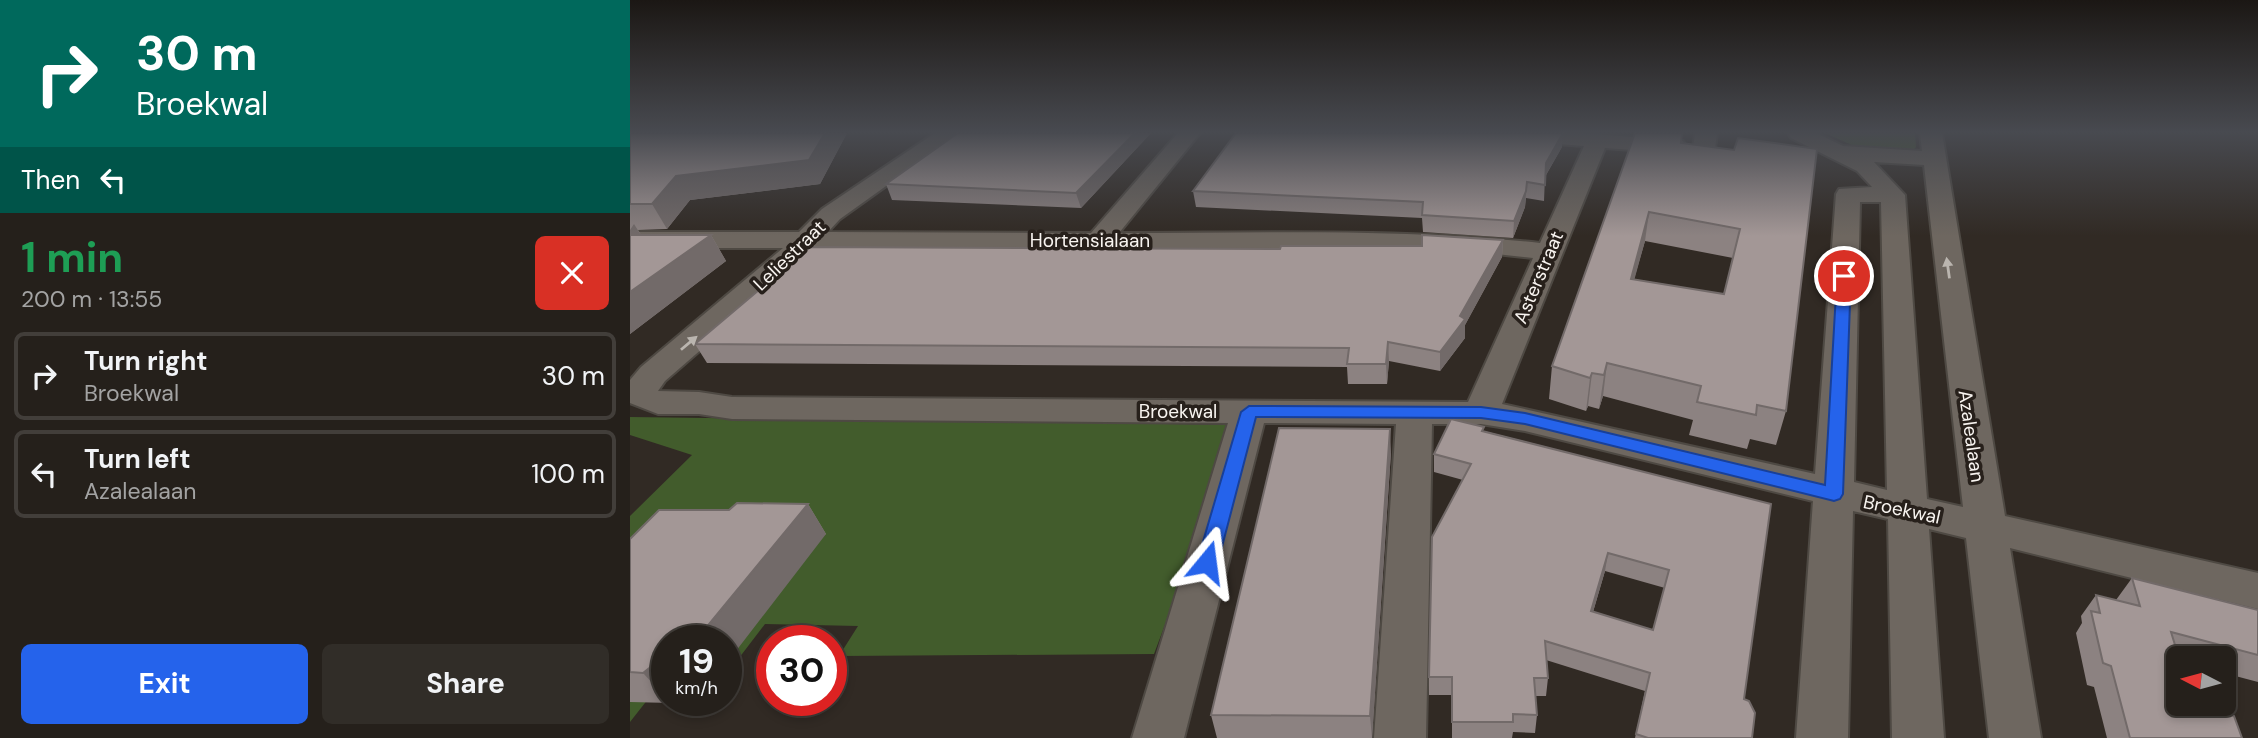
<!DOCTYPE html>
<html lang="en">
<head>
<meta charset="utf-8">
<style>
  :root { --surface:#25201b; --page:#312d28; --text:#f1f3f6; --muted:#a3a3a3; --line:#423e3a; --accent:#2563eb }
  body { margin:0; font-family:"DM Sans",sans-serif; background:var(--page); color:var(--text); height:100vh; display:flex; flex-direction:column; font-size:26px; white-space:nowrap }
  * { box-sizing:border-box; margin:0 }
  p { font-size:23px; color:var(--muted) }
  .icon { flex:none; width:38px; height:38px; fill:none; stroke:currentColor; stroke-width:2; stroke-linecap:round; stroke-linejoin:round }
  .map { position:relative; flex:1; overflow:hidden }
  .drawer { display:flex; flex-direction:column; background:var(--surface); width:630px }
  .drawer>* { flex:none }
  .banner { background:#00695c; color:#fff; overflow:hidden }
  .needle { width:46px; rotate:276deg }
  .tools { position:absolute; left:1536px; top:646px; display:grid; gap:14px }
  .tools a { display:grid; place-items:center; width:70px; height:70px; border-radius:10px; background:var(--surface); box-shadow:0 4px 10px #0003,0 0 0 2px var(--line); font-size:35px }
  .speed { position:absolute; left:21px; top:625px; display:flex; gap:14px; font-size:35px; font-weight:700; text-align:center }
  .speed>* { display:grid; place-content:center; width:91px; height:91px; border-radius:50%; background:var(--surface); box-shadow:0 4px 10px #0003,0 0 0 2px var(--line); line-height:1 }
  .speed small { font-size:18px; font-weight:400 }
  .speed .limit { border:10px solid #d22; background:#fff; color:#111 }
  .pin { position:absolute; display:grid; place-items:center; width:60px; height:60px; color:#fff; margin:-30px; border:4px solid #fff; border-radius:50%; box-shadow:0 2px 7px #0007 }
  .me { position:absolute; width:77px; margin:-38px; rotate:16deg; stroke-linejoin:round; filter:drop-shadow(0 0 5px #0008) }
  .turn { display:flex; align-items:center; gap:24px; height:147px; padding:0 21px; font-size:32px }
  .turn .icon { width:91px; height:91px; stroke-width:2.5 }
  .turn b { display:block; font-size:49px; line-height:60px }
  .then { display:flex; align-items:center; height:66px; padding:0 21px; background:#0003; gap:14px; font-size:26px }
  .round { display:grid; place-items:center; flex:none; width:74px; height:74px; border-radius:10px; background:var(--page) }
  .summary { display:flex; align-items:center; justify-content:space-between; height:119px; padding:0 21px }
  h1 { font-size:42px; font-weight:700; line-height:52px; color:#1e9e55 }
  .primary-button { display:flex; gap:14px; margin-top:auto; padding:14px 21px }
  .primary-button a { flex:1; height:80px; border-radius:10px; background:var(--accent); color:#fff; font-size:28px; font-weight:700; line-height:80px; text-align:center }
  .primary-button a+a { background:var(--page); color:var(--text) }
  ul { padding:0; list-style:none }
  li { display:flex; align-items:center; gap:21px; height:88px; margin:0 14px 10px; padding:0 7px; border:4px solid var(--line); border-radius:10px }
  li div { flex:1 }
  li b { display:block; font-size:26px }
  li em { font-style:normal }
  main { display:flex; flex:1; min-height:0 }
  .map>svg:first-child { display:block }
  .green { fill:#425c2c }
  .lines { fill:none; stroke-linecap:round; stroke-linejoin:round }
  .street-casing { stroke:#4e4943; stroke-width:4 }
  .street { fill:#6e6760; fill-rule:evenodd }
  .wall { fill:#8c8281; fill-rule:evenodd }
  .shaded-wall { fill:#726a69 }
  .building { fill:#a39796; stroke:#726a69; stroke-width:2; fill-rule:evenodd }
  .oneway { fill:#bab5af }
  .route { fill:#2563eb; stroke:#184099; stroke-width:2 }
  .labels { text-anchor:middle; stroke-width:7; stroke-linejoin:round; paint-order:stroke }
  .street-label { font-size:19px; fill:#f8f4f0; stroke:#27201b }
</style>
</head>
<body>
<main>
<section class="drawer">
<div class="banner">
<div class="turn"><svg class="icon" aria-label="right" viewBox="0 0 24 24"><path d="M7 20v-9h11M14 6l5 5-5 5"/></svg><div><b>30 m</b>Broekwal</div></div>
<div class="then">Then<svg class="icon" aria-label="left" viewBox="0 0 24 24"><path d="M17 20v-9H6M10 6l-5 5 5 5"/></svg></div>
</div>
<div class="summary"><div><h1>1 min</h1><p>200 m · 13:55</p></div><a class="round" style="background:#d93025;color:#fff"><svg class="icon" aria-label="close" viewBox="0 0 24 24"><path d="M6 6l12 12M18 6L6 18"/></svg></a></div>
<ul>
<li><svg class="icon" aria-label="right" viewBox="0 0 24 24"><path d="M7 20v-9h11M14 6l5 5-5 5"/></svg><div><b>Turn right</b><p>Broekwal</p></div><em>30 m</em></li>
<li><svg class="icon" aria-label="left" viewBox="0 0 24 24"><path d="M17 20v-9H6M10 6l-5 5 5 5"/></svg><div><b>Turn left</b><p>Azalealaan</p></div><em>100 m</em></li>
</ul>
<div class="primary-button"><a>Exit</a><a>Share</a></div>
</section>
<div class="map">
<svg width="1628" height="738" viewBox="0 0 1628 738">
  <rect width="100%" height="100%" fill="#312a24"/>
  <path class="green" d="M 1195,133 L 1285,133 L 1286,147 L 1283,151 L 1233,150 Z
    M 0,417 L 610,425 L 524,654 L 209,656 L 228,626 L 135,624 L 109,658 L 96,658 L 96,640 L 37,640 L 37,675 L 0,722 L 0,516 L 62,455 L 0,435 Z"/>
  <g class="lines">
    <g class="street-casing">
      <path id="street" d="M 305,133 L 330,133 L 210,219 L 198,232 L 461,233 L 548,133 L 570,133 L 489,233 C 629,233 771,228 910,243 L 954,146 L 859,139 L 851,138 L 848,133 L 950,133 L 1053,141 L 1056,146 L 1053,151 L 1045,153 L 975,148 L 872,404 L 1185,474 L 1206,194 L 1209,189 L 1242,187 L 1227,171 L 1161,138 L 1158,133 L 1186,133 L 1213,146 L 1292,151 L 1290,133 L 1312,133 L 1375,516 L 1628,573 L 1628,609 L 1380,548 L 1411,738 L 1359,738 L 1336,538 L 1299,529 L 1314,738 L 1262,738 L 1258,519 L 1223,511 L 1218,738 L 1166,738 L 1183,501 L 895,431 L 851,424 L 802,424 L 796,738 L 744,738 L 766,424 L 634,423 L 554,738 L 502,738 L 598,423 L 102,419 L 69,414 L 28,414 L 0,403 L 0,380 L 11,367 L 153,248 L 0,248 L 0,232 L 169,232 L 192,209 ZM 1244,162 L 1294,165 L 1333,507 L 1297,499 L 1275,195 ZM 1230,202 L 1251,202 L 1257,490 L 1224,482 ZM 183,248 L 767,249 L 847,252 L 903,258 L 838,402 L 102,397 L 69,392 L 28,391 L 35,381 L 165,268 Z
        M 1065,133 L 1087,133 L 1085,149 L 1082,154 L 1066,154 L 1063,149 Z"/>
    </g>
    <use href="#street" class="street"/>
  </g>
  <path class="wall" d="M 0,133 L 217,133 L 190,184 L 60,200 L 37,229 L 8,230 L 11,235 L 81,235 L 96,261 L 0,334 Z
    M 521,133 L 451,208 L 262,200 L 256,184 Z
    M 1051,143 L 1104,150 L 1156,411 L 1146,445 L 1120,439 L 1117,449 L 1059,435 L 1063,420 L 973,396 L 969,409 L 958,406 L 956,411 L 919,399 L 922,366 ZM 1015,241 L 1103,258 L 1094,294 L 1004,279 Z
    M 932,147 L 915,177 L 914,201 L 896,198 L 895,207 L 883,238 L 793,232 L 792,218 L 566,207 L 563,191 Z
    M 873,240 L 872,257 L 835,325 L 835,338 L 810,371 L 759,361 L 757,384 L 718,384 L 717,367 L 77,363 L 65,344 L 650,249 L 792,246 Z
    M 854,431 L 1141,504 L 1114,699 L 1122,738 L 1005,738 L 1015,691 L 916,660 L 918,678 L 916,696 L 905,696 L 907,715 L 905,733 L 883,732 L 882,738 L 822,738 L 822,695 L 799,695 L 799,677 L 833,480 L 804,472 L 804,454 ZM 975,571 L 1035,588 L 1023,630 L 963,612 Z
    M 761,452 L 742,738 L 587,738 L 581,715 Z
    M 178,504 L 196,534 L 37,640 L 37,700 L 44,700 L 41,703 L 0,702 L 0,539 L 99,510 Z
    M 1502,578 L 1628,610 L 1628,682 L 1594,673 L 1594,658 L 1549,658 L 1564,705 L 1612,738 L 1477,738 L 1464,687 L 1457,685 L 1446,633 L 1452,623 L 1451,616 L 1466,595 L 1486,600 Z"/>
  <path class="shaded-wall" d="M 195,133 L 217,133 L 190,184 L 60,200 L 37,229 L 22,204 L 46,176 Z
    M 505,133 L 521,133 L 451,208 L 446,193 Z
    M 933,133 L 932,147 L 914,178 L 916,163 Z
    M 896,191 L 895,207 L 883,238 L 884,221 Z
    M 1019,212 L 1015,241 L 996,310 L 1001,279 Z
    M 4,224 L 21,251 L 0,241 L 0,230 Z
    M 81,235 L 96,261 L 0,334 L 0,292 Z
    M 873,240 L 872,257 L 835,325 L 835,338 L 810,371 L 810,352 Z
    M 758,342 L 759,361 L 757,384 L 756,364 Z
    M 977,363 L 973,396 L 969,409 L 974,375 Z
    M 962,373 L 958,406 L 956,411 L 960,378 Z
    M 760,429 L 761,452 L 742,738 L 740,716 Z
    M 178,504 L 196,534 L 96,664 L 96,640 L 66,640 Z
    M 978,553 L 975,571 L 958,629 L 961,611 Z
    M 36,654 L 37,655 L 37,699 L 13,673 Z"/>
  <path class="building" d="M 0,133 L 195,133 L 179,160 L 46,176 L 22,204 L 0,204 Z
    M 328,133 L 505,133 L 446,193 L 256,184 Z
    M 606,133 L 933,133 L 916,163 L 915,185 L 897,182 L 896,191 L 884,221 L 792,215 L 793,202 L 563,191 Z
    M 1005,133 L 1052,133 L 1051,143 L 1104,150 L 1108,138 L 1187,149 L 1156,411 L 1127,405 L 1126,415 L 1067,402 L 1071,386 L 977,363 L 974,375 L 962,373 L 960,378 L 922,366 ZM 1019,212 L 1110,229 L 1094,294 L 1001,279 Z
    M 0,235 L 81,235 L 0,292 Z
    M 792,235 L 873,240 L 830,316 L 835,319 L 810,352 L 758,342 L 756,364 L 717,364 L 719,348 L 65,344 L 180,247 L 650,249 L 651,246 L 792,246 Z
    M 821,419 L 854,427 L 852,431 L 1141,504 L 1114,699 L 1119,701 L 1125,713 L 1122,738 L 1018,738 L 1006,734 L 1020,673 L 915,641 L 918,678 L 904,678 L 907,715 L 883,714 L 883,722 L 822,722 L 822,677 L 799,677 L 802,537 L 841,464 L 804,454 ZM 978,553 L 1039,570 L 1023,630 L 961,611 Z
    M 649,428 L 760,429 L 740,716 L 581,715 Z
    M 107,503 L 178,504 L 66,640 L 37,640 L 37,654 L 13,673 L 0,672 L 0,539 L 29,510 L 99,510 Z
    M 1502,578 L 1628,610 L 1628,655 L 1541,632 L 1549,658 L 1549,704 L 1563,704 L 1564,705 L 1604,716 L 1612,738 L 1500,738 L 1481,666 L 1473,663 L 1461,611 L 1470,613 L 1466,595 L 1510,606 Z"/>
  <defs><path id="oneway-solid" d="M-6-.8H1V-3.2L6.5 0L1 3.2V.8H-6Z" transform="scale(1.75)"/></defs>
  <g class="oneway">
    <use href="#oneway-solid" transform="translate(1318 268) rotate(-98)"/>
    <use href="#oneway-solid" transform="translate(59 343) rotate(-40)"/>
  </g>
  <linearGradient id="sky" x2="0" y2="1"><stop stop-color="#1b1714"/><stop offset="0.56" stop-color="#484a50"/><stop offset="1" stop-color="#484a50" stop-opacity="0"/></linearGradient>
  <rect width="1628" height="236" fill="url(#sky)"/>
  <path class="route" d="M 1214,272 L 1221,276 L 1213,494 L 1210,499 L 1204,501 L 895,424 L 851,418 L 626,417 L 588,562 L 585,568 L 577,570 L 570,568 L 567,562 L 611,412 L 619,406 L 851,407 L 895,413 L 1195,485 L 1207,276 Z"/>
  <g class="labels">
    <g class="street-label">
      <text x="460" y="247">Hortensialaan</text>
      <text transform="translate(159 255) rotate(-44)" y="7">Leliestraat</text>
      <text transform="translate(908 277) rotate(-67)" y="7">Asterstraat</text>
      <text x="548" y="418">Broekwal</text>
      <text transform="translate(1342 436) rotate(82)" y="7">Azalealaan</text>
      <text transform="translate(1272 509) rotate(12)" y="7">Broekwal</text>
    </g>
  </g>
</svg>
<div class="tools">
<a><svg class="needle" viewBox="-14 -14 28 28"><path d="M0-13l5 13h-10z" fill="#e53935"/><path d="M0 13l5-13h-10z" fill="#a3a3a3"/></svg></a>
</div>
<div class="speed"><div>19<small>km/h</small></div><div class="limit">30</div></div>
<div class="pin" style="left:1214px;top:276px;background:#d93025"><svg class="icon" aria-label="arrive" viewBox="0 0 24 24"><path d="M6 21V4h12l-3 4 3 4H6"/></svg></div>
<svg class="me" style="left:577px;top:562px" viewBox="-20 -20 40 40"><path d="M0-17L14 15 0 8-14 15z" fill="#2563eb" stroke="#fff" stroke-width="4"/></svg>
</div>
</main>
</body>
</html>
